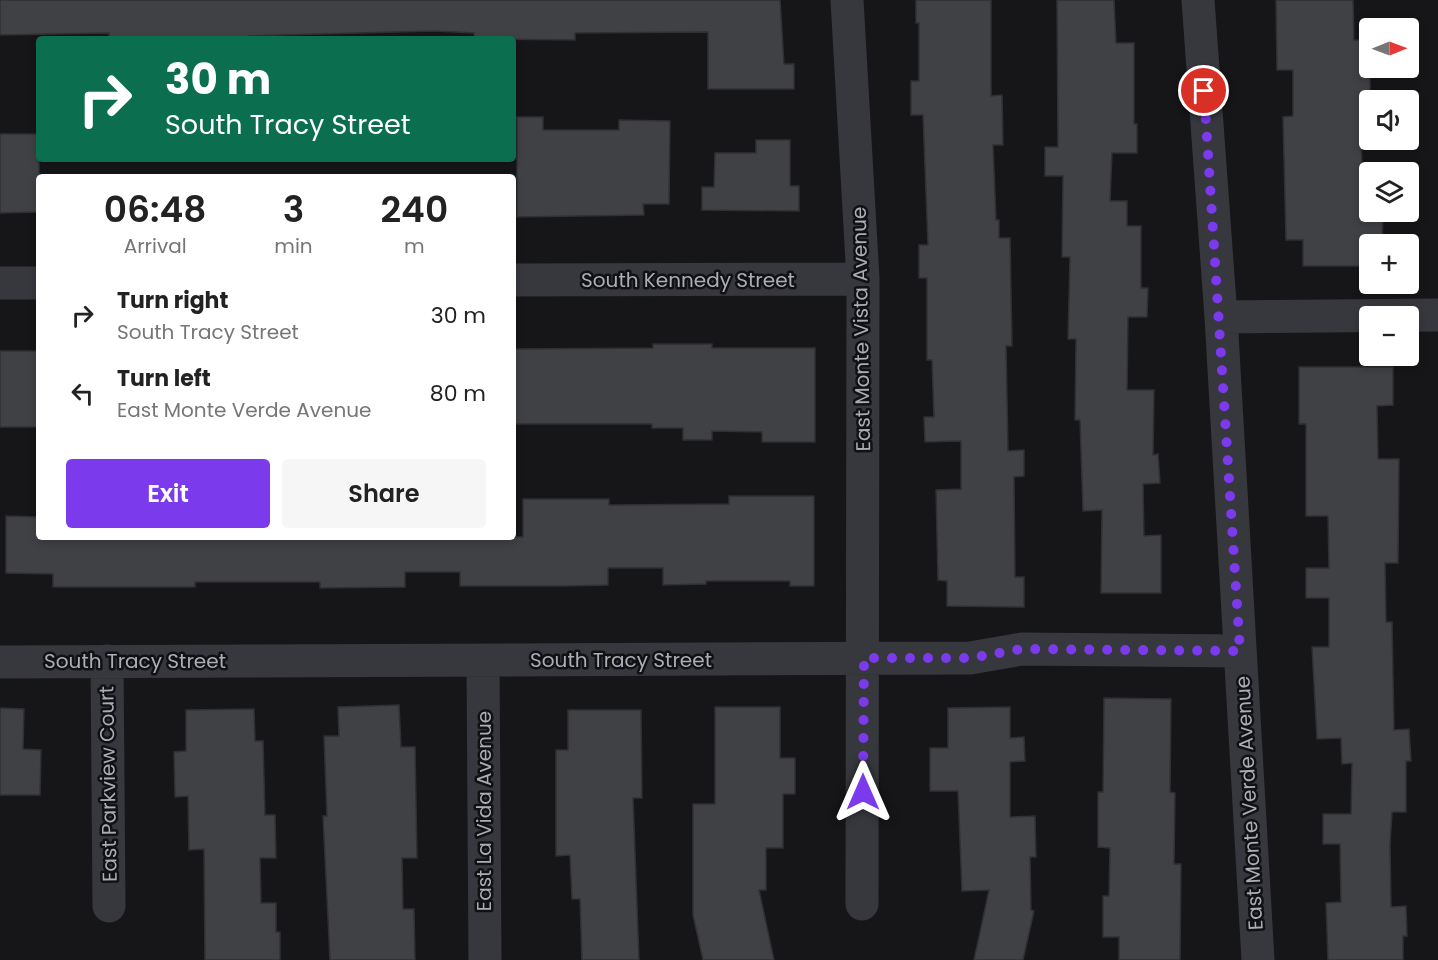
<!DOCTYPE html>
<html lang="en">
<head>
<meta charset="utf-8">
<style>
  :root { --surface:#fff; --page:#f6f6f6; --text:#222; --muted:#767676; --accent:#7c3aed }
  body { margin:0; font-family:Poppins,sans-serif; background:var(--page); color:var(--text); height:100vh; display:flex; flex-direction:column; font-size:22px; white-space:nowrap }
  * { box-sizing:border-box; margin:0 }
  p { font-size:20px; color:var(--muted) }
  .icon { flex:none; width:33px; height:33px; fill:none; stroke:currentColor; stroke-width:2; stroke-linecap:round; stroke-linejoin:round }
  .map { position:relative; flex:1; overflow:hidden }
  .side { position:absolute; left:36px; top:174px; width:480px; height:366px; display:flex; flex-direction:column; background:var(--surface); border-radius:6px; box-shadow:0 3px 9px #0003 }
  .side>* { flex:none }
  .banner { position:absolute; left:36px; top:36px; width:480px; height:126px; border-radius:6px; box-shadow:0 3px 9px #0003; background:#0b6e4f; color:#fff; overflow:hidden }
  .needle { width:39px; rotate:89deg }
  .controls { position:absolute; left:1359px; top:18px; display:grid; gap:12px }
  .controls a { display:grid; place-items:center; width:60px; height:60px; border-radius:6px; background:var(--surface); box-shadow:0 3px 9px #0003; font-size:30px }
  .pin { position:absolute; display:grid; place-items:center; width:51px; height:51px; color:#fff; margin:-26px; border:3px solid #fff; border-radius:50%; box-shadow:0 2px 6px #0007 }
  .me { position:absolute; width:66px; margin:-33px; rotate:0deg; stroke-linejoin:round; filter:drop-shadow(0 0 4px #0008) }
  .turn { display:flex; align-items:center; gap:21px; height:126px; padding:0 30px; font-size:27px }
  .turn .icon { width:78px; height:78px; stroke-width:2.5 }
  .turn b { display:block; font-size:42px; line-height:51px }
  .eta { display:flex; justify-content:space-evenly; align-items:center; height:102px; text-align:center }
  .eta b { font-size:36px; font-weight:600; line-height:42px }
  .cta { display:flex; gap:12px; margin-top:auto; padding:12px 30px }
  .cta a { flex:1; height:69px; border-radius:6px; background:var(--accent); color:#fff; font-size:24px; font-weight:600; line-height:69px; text-align:center }
  .cta a+a { background:var(--page); color:var(--text) }
  ul { padding:0; list-style:none }
  li { display:flex; align-items:center; gap:18px; height:78px; padding:0 30px }
  li div { flex:1 }
  li b { display:block; font-size:22px }
  li em { font-style:normal }
  .map>svg:first-child { display:block }
  .building { fill:#404145; stroke:#303034; stroke-width:1.5 }
  .lines { fill:none; stroke-linecap:round; stroke-linejoin:round }
  .minor { stroke:#37383d; stroke-width:33 }
  .route { stroke:#7c3aed; stroke-width:10; stroke-dasharray:0 18 }
  .labels { text-anchor:middle; stroke-width:5; stroke-linejoin:round; paint-order:stroke }
  .street-label { font-size:20px; fill:#a8adb8; stroke:#111113 }
</style>
</head>
<body>
<div class="map">
<svg width="1438" height="960" viewBox="0 0 1438 960">
  <rect width="100%" height="100%" fill="#161618"/>
  <path class="building" d="M 0,0 L 780,0 L 784,64 L 794,64 L 794,89 L 708,89 L 708,32 L 575,33 L 575,40 L 474,39 L 474,33 L 435,31 L 249,36 L 249,39 L 109,39 L 109,33 L 0,35 Z
    M 916,0 L 991,0 L 991,96 L 1002,95 L 1003,145 L 993,145 L 996,220 L 999,220 L 999,238 L 1010,238 L 1012,346 L 1006,346 L 1008,451 L 1024,450 L 1024,476 L 1014,477 L 1015,577 L 1024,577 L 1024,607 L 947,606 L 947,581 L 938,580 L 936,490 L 961,489 L 961,441 L 925,442 L 924,417 L 934,417 L 932,360 L 927,360 L 927,278 L 919,278 L 919,245 L 928,245 L 923,115 L 911,115 L 911,81 L 919,81 L 919,23 L 916,23 Z
    M 1057,0 L 1114,0 L 1116,43 L 1134,43 L 1134,124 L 1137,124 L 1137,153 L 1112,153 L 1110,201 L 1127,201 L 1127,226 L 1141,226 L 1141,288 L 1148,288 L 1147,317 L 1128,317 L 1127,390 L 1154,390 L 1153,455 L 1158,454 L 1160,483 L 1143,484 L 1144,536 L 1161,535 L 1161,593 L 1101,593 L 1102,510 L 1083,511 L 1080,420 L 1075,420 L 1076,339 L 1068,339 L 1070,257 L 1062,257 L 1063,176 L 1045,176 L 1045,147 L 1058,147 Z
    M 1276,0 L 1353,0 L 1354,40 L 1370,40 L 1370,140 L 1361,141 L 1364,210 L 1383,212 L 1382,244 L 1370,244 L 1370,266 L 1303,266 L 1303,240 L 1286,240 L 1283,117 L 1293,116 L 1293,70 L 1277,70 Z
    M 517,117 L 543,117 L 543,130 L 619,130 L 619,120 L 670,121 L 669,204 L 643,204 L 644,215 L 517,217 Z
    M 0,134 L 39,134 L 39,212 L 0,213 Z
    M 756,140 L 790,140 L 790,186 L 799,186 L 799,211 L 702,210 L 702,187 L 714,187 L 715,153 L 756,153 Z
    M 653,344 L 712,344 L 712,348 L 815,348 L 815,442 L 762,442 L 762,432 L 712,431 L 712,440 L 683,440 L 683,428 L 652,428 L 652,424 L 513,424 L 513,349 L 653,348 Z
    M 0,351 L 39,351 L 39,427 L 0,427 Z
    M 1299,367 L 1393,367 L 1393,405 L 1377,406 L 1378,459 L 1399,459 L 1398,563 L 1385,563 L 1386,622 L 1392,622 L 1394,730 L 1409,729 L 1411,761 L 1406,761 L 1406,812 L 1392,812 L 1390,844 L 1391,907 L 1406,906 L 1407,936 L 1403,936 L 1403,960 L 1328,960 L 1326,903 L 1341,902 L 1340,844 L 1323,844 L 1323,814 L 1351,814 L 1352,763 L 1342,764 L 1341,738 L 1317,739 L 1312,647 L 1329,647 L 1329,598 L 1306,598 L 1306,568 L 1329,568 L 1328,516 L 1306,516 L 1306,424 L 1299,424 Z
    M 729,496 L 814,496 L 814,586 L 790,586 L 790,581 L 706,581 L 706,584 L 663,585 L 663,568 L 608,568 L 608,585 L 564,586 L 460,586 L 460,572 L 405,572 L 405,587 L 320,588 L 320,582 L 195,582 L 195,587 L 53,587 L 53,574 L 6,573 L 6,516 L 39,517 L 39,537 L 523,537 L 523,499 L 609,499 L 609,505 L 729,504 Z
    M 1104,698 L 1171,699 L 1170,792 L 1175,793 L 1174,864 L 1181,864 L 1180,960 L 1119,960 L 1119,937 L 1103,937 L 1103,896 L 1109,896 L 1110,848 L 1098,847 L 1098,792 L 1103,792 Z
    M 399,705 L 401,747 L 415,747 L 417,858 L 402,858 L 403,909 L 414,909 L 415,960 L 330,960 L 323,816 L 327,816 L 324,736 L 339,736 L 338,707 Z
    M 715,707 L 780,707 L 780,758 L 795,758 L 795,794 L 783,794 L 783,848 L 766,848 L 766,890 L 759,890 L 774,960 L 703,960 L 693,915 L 693,804 L 715,804 Z
    M 1010,707 L 1010,738 L 1024,737 L 1025,761 L 1010,762 L 1010,817 L 1035,816 L 1036,857 L 1030,857 L 1031,910 L 1034,911 L 1023,960 L 974,960 L 989,890 L 962,891 L 958,791 L 930,791 L 930,748 L 948,748 L 948,708 Z
    M 0,708 L 24,709 L 23,749 L 41,750 L 40,795 L 0,795 Z
    M 254,709 L 255,741 L 263,741 L 265,815 L 275,815 L 276,858 L 260,858 L 261,903 L 276,903 L 276,932 L 280,932 L 280,960 L 205,960 L 204,849 L 189,850 L 188,796 L 175,797 L 174,752 L 186,751 L 186,710 Z
    M 568,710 L 641,710 L 642,798 L 633,798 L 639,960 L 582,960 L 580,899 L 572,899 L 570,855 L 556,856 L 556,750 L 568,750 Z"/>
  <g class="lines">
    <path class="minor" d="M 847,0 L 863,279 L 862,904
      M 1198,0 L 1221,317 L 1258,960
      M 513,280 L 863,279
      M 0,283 L 39,283
      M 1221,317 L 1438,315
      M 107,661 L 109,906
      M 483,661 L 485,960
      M 0,662 L 970,658 L 1022,649 L 1240,651"/>
  </g>
  <g class="lines">
    <path class="route" d="M 863,792 L 864,658 L 970,658 L 1022,649 L 1240,651 L 1204,91"/>
  </g>
  <g class="labels">
    <g class="street-label">
      <text x="688" y="287">South Kennedy Street</text>
      <text transform="translate(861 329) rotate(-91)" y="7">East Monte Vista Avenue</text>
      <text x="621" y="667">South Tracy Street</text>
      <text x="135" y="668">South Tracy Street</text>
      <text transform="translate(108 784) rotate(-91)" y="7">East Parkview Court</text>
      <text transform="translate(1249 803) rotate(-93)" y="7">East Monte Verde Avenue</text>
      <text transform="translate(484 811) rotate(-90)" y="7">East La Vida Avenue</text>
    </g>
  </g>
</svg>
<div class="controls">
<a><svg class="needle" viewBox="-14 -14 28 28"><path d="M0-13l5 13h-10z" fill="#e53935"/><path d="M0 13l5-13h-10z" fill="#767676"/></svg></a>
<a><svg class="icon" aria-label="sound" viewBox="0 0 24 24"><path d="M4 9h4l5-4v14l-5-4H4zM17 9q2 3 0 6"/></svg></a>
<a><svg class="icon" aria-label="layers" viewBox="0 0 24 24"><path d="M12 4l9 5-9 5-9-5zM3 14l9 5 9-5"/></svg></a>
<a>+</a>
<a>−</a>
</div>
<div class="pin" style="left:1204px;top:91px;background:#d93025"><svg class="icon" aria-label="arrive" viewBox="0 0 24 24"><path d="M6 21V4h12l-3 4 3 4H6"/></svg></div>
<svg class="me" style="left:863px;top:792px" viewBox="-20 -20 40 40"><path d="M0-17L14 15 0 8-14 15z" fill="#7c3aed" stroke="#fff" stroke-width="4"/></svg>
<div class="banner">
<div class="turn"><svg class="icon" aria-label="right" viewBox="0 0 24 24"><path d="M7 20v-9h11M14 6l5 5-5 5"/></svg><div><b>30 m</b>South Tracy Street</div></div>
</div>
<section class="side">
<div class="eta">
<div><b>06:48</b><p>Arrival</p></div>
<div><b>3</b><p>min</p></div>
<div><b>240</b><p>m</p></div>
</div>
<ul>
<li><svg class="icon" aria-label="right" viewBox="0 0 24 24"><path d="M7 20v-9h11M14 6l5 5-5 5"/></svg><div><b>Turn right</b><p>South Tracy Street</p></div><em>30 m</em></li>
<li><svg class="icon" aria-label="left" viewBox="0 0 24 24"><path d="M17 20v-9H6M10 6l-5 5 5 5"/></svg><div><b>Turn left</b><p>East Monte Verde Avenue</p></div><em>80 m</em></li>
</ul>
<div class="cta"><a>Exit</a><a>Share</a></div>
</section>
</div>
</body>
</html>
